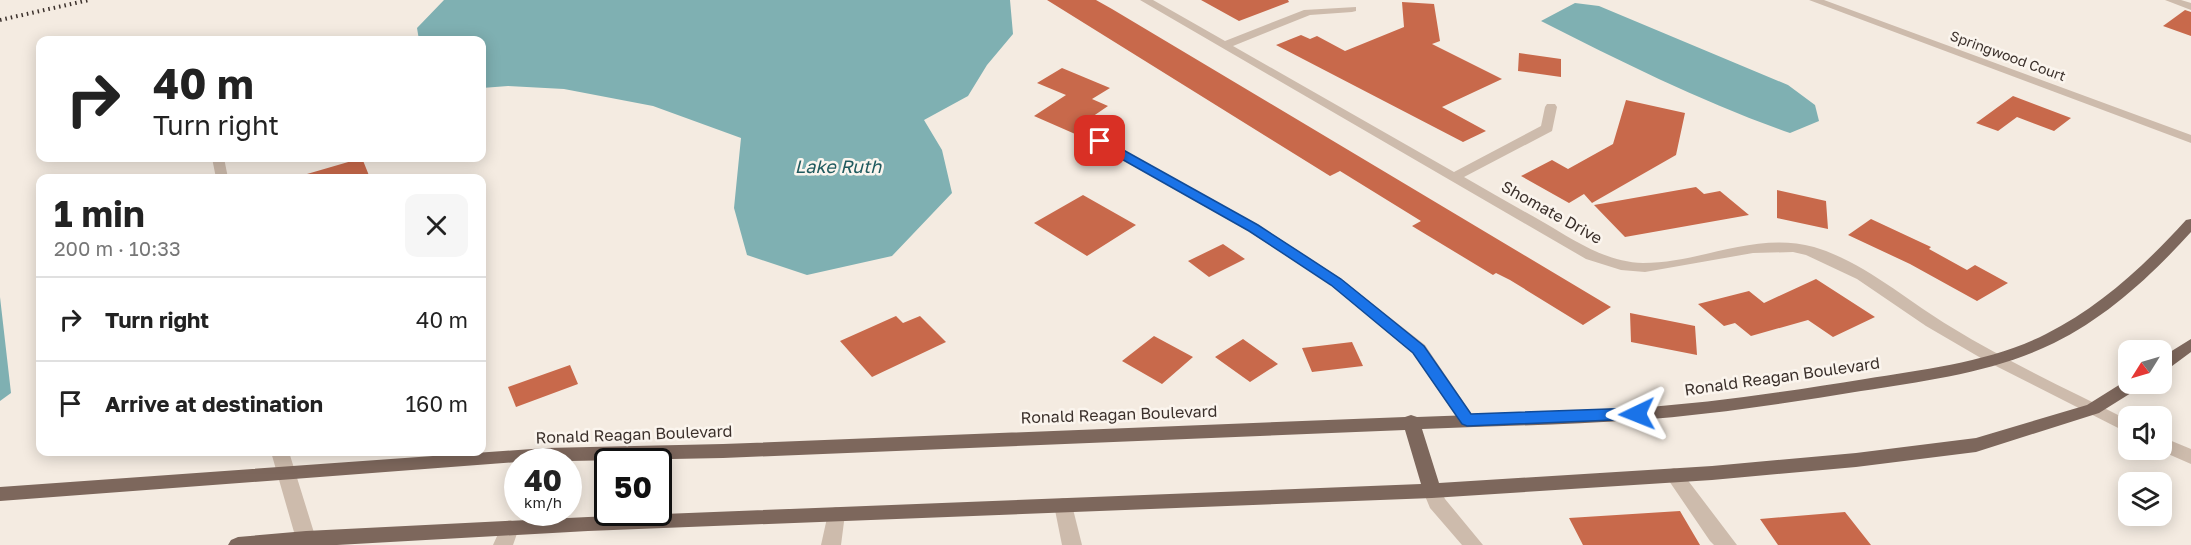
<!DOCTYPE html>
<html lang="en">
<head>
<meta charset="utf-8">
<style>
  :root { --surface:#fff; --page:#f6f6f6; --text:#222; --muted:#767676; --line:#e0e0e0 }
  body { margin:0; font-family:"Golos Text",sans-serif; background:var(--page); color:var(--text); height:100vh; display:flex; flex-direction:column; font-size:22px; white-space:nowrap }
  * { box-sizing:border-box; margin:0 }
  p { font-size:20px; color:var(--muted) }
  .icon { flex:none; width:33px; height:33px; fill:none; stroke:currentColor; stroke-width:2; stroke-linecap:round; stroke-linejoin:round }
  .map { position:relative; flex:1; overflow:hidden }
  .side { position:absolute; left:36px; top:174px; width:450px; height:282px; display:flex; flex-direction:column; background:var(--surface); border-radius:12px; box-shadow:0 3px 15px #0003 }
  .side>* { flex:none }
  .guide { position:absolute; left:36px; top:36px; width:450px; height:126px; border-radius:12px; box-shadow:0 3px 15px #0003; background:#fff; color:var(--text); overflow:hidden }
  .needle { width:39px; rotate:233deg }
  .controls { position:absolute; left:2118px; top:340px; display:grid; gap:12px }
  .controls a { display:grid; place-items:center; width:54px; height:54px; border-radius:12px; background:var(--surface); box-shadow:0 3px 15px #0003; font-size:30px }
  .speed { position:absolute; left:504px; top:448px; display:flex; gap:12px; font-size:30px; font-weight:700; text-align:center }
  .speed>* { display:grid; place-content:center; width:78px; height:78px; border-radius:50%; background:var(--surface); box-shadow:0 3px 15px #0003; line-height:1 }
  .speed small { font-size:15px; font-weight:400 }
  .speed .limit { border:3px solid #111; border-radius:9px; background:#fff; color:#111 }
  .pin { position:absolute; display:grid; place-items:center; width:51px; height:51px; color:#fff; margin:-26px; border-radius:12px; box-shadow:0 3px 9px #0006 }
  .me { position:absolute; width:66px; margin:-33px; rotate:268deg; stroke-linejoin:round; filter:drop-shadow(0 0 4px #0008) }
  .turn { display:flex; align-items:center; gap:21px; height:126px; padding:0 18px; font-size:27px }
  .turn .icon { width:78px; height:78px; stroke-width:2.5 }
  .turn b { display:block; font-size:42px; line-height:51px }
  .round { display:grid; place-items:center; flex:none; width:63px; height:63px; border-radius:12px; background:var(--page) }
  .overview { display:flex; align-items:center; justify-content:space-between; height:102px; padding:0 18px }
  h1 { font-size:36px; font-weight:700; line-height:45px }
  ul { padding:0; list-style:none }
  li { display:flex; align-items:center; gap:18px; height:84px; padding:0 18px; border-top:2px solid var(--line) }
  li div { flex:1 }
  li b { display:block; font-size:22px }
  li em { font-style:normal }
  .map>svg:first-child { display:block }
  .water { fill:#7fb0b2 }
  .building { fill:#c8694b }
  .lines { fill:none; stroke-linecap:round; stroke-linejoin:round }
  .minor { fill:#cdbbac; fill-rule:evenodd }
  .major { fill:#7d675c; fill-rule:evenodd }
  .rail { stroke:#3b302b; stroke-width:4; stroke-dasharray:1.5 4; stroke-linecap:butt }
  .route { fill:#1a73e8; stroke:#114b97; stroke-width:1.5 }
  .labels { text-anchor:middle; stroke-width:5; stroke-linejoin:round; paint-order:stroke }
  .far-street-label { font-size:14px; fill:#3b302b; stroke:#fbf5ee }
  .street-label { font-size:16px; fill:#3b302b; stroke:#fbf5ee }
  .water-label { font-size:18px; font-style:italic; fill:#1f5a5e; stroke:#fbf5ee }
</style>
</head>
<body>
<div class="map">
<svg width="2191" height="545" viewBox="0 0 2191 545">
  <rect width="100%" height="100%" fill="#f4ebe1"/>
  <path class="water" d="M 444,0 L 1010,0 L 1013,34 L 987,65 L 968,96 L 924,120 L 942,150 L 952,193 L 892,256 L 807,275 L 747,255 L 734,208 L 741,138 L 653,106 L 564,89 L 508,86 L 482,88 L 482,40 L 419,40 L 417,28 Z
    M 1575,3 L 1599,6 L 1788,85 L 1815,105 L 1819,121 L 1790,133 C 1704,103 1622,62 1541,21 Z
    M 0,297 L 11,393 L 0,401 Z"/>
  <path class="building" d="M 1047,0 L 1096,0 L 1112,9 L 1611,307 L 1583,325 L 1510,280 L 1496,273 L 1493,275 L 1412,226 L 1421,221 L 1340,171 L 1330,176 Z
    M 1201,0 L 1288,0 L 1289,2 L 1239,21 Z
    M 1402,2 L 1434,4 L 1440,41 L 1432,44 L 1502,79 L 1442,107 L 1486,131 L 1463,142 L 1276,45 L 1301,35 L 1310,39 L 1317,36 L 1345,51 L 1404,27 Z
    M 2185,10 L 2191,12 L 2191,36 L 2163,26 Z
    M 1519,53 L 1561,59 L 1561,77 L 1518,71 Z
    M 1062,68 L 1110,88 L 1092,99 L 1108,106 L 1089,119 L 1102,124 L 1082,137 L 1034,116 L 1066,95 L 1037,83 Z
    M 2013,96 L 2071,118 L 2054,131 L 2017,117 L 1998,131 L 1976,123 Z
    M 1626,100 L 1685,113 L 1676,155 L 1592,203 L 1584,194 L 1569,203 L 1521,176 L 1552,160 L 1568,169 L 1613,144 Z
    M 362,158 L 370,178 L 307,178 L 307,174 Z
    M 1696,187 L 1704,194 L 1720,191 L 1749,215 L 1625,237 L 1594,205 Z
    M 1777,190 L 1826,201 L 1828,229 L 1777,218 Z
    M 1083,195 L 1136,225 L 1087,256 L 1034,223 Z
    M 1871,219 L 1931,247 L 1929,249 L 1967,270 L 1975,265 L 2008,283 L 1977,301 L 1910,264 L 1848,235 Z
    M 1223,244 L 1245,259 L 1209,277 L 1188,261 Z
    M 1816,279 L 1875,317 L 1833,337 L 1808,320 L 1751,336 L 1735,323 L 1724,326 L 1698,304 L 1749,291 L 1764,303 Z
    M 1630,313 L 1695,326 L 1697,355 L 1631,342 Z
    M 896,316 L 903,323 L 920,316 L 946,342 L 872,377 L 840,341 Z
    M 1154,336 L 1193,357 L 1162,384 L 1122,361 Z
    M 1243,339 L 1278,364 L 1250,382 L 1215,357 Z
    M 1352,342 L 1363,366 L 1312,372 L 1302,348 Z
    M 570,365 L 578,384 L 516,407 L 508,387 Z
    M 1680,511 L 1700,545 L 1583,545 L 1569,518 Z
    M 1845,512 L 1871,545 L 1778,545 L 1760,519 Z"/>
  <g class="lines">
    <path class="minor" d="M 1140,0 L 1153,0 L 1225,41 L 1304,10 L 1356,7 L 1356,11 L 1352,12 L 1310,15 L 1233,46 L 1454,172 L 1541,126 L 1545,107 L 1547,104 L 1555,104 L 1557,107 L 1552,131 L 1464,177 C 1490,192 1516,207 1543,222 C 1574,240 1605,262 1643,263 C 1701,263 1755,231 1814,247 C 1864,262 1906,300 1951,327 C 2008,362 2069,390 2128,420 L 2128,433 L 1986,361 L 1926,326 L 1857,279 L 1806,255 L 1793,252 L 1753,253 L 1645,272 L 1621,270 L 1586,259 Z
      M 1809,0 L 1824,0 L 2191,135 L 2191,143 Z
      M 2165,0 L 2181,0 L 2191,3 L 2191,10 Z
      M 1099,137 L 1258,225 L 1341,279 L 1425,345 L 1473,416 L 1476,420 L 1473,424 L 1467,426 L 1461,424 L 1413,353 L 1331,285 L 1248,231 L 1094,144 L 1093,141 L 1094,138 Z
      M 212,158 L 224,158 L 228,178 L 216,178 Z
      M 2162,437 L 2191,449 L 2191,464 L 2159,450 L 2162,450 Z
      M 271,452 L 289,452 L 316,539 L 314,545 L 294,545 L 296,539 Z
      M 1674,468 L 1680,470 L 1737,545 L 1714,545 L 1710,541 L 1665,475 L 1668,470 Z
      M 1432,484 L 1439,486 L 1445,499 L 1483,545 L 1462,545 L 1430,508 L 1423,491 L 1425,486 Z
      M 1063,498 L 1070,500 L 1072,505 L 1082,545 L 1062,545 L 1054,505 L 1056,500 Z
      M 836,507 L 843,509 L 845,514 L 841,545 L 821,545 L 829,509 Z
      M 510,520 L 517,523 L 519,528 L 513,545 L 493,545 L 503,523 Z"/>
    <path class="major" d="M 2191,219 L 2191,232 C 2152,275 2107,317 2054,343 C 1995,372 1926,381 1861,391 C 1787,403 1711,415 1636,420 C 1565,425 1493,426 1422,429 L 1439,483 L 1712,466 L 1856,453 L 1976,438 L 2087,405 L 2127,380 L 2128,384 L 2141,384 L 2139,388 L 2099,413 L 1976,452 L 1856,467 L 1712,480 L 1432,498 L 588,531 L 337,545 L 228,545 L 231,540 L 238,537 L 306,531 L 588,517 L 1421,484 L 1405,430 L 723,458 L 518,462 L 0,501 L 0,487 L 546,448 L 723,444 L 1405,417 L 1411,415 L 1417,417 C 1490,414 1563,412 1635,408 C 1712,403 1790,391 1865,379 C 1925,369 1991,362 2046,334 C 2100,307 2145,265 2186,220 Z
      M 2191,339 L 2191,352 L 2168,369 L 2162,371 L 2162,357 Z"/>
    <path class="rail" d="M 0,20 L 89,0"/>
  </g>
  <path class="route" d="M 1100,137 L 1258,225 L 1341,279 L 1424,346 L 1471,414 L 1637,408 L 1642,410 L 1645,414 L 1642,418 L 1637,419 L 1467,426 L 1462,424 L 1413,353 L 1331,285 L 1249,231 L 1095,144 L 1095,138 Z"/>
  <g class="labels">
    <g class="far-street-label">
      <text transform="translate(2008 56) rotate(20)" y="5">Springwood Court</text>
    </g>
    <g class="street-label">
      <text transform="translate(1552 212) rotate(29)" y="6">Shomate Drive</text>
      <text transform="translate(1782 376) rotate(-8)" y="6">Ronald Reagan Boulevard</text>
      <text transform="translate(1119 414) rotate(-2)" y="6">Ronald Reagan Boulevard</text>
      <text transform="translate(634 434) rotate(-2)" y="6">Ronald Reagan Boulevard</text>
    </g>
    <g class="water-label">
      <text x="838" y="173">Lake Ruth</text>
    </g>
  </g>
</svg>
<div class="controls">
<a><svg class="needle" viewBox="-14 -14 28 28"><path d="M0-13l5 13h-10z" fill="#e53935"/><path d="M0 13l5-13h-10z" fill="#767676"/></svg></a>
<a><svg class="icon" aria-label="sound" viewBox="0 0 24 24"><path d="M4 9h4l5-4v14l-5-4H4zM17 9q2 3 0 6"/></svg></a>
<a><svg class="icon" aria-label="layers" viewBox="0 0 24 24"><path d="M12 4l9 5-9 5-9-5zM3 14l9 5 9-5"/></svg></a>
</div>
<div class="speed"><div>40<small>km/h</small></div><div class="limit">50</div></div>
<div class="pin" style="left:1100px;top:141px;background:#d93025"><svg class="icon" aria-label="arrive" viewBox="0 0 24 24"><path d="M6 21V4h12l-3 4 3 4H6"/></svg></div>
<svg class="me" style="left:1637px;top:414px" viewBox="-20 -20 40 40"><path d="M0-17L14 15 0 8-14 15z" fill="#1a73e8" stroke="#fff" stroke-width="4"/></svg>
<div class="guide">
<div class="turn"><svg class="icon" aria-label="right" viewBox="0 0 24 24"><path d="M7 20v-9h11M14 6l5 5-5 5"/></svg><div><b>40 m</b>Turn right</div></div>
</div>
<section class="side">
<div class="overview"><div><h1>1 min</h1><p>200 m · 10:33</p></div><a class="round"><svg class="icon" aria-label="close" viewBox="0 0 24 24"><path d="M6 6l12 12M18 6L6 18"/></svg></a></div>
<ul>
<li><svg class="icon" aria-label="right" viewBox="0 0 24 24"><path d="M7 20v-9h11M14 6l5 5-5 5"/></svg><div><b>Turn right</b></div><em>40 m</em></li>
<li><svg class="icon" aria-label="arrive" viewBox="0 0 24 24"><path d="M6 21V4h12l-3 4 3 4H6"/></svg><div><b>Arrive at destination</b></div><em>160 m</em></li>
</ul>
</section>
</div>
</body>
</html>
